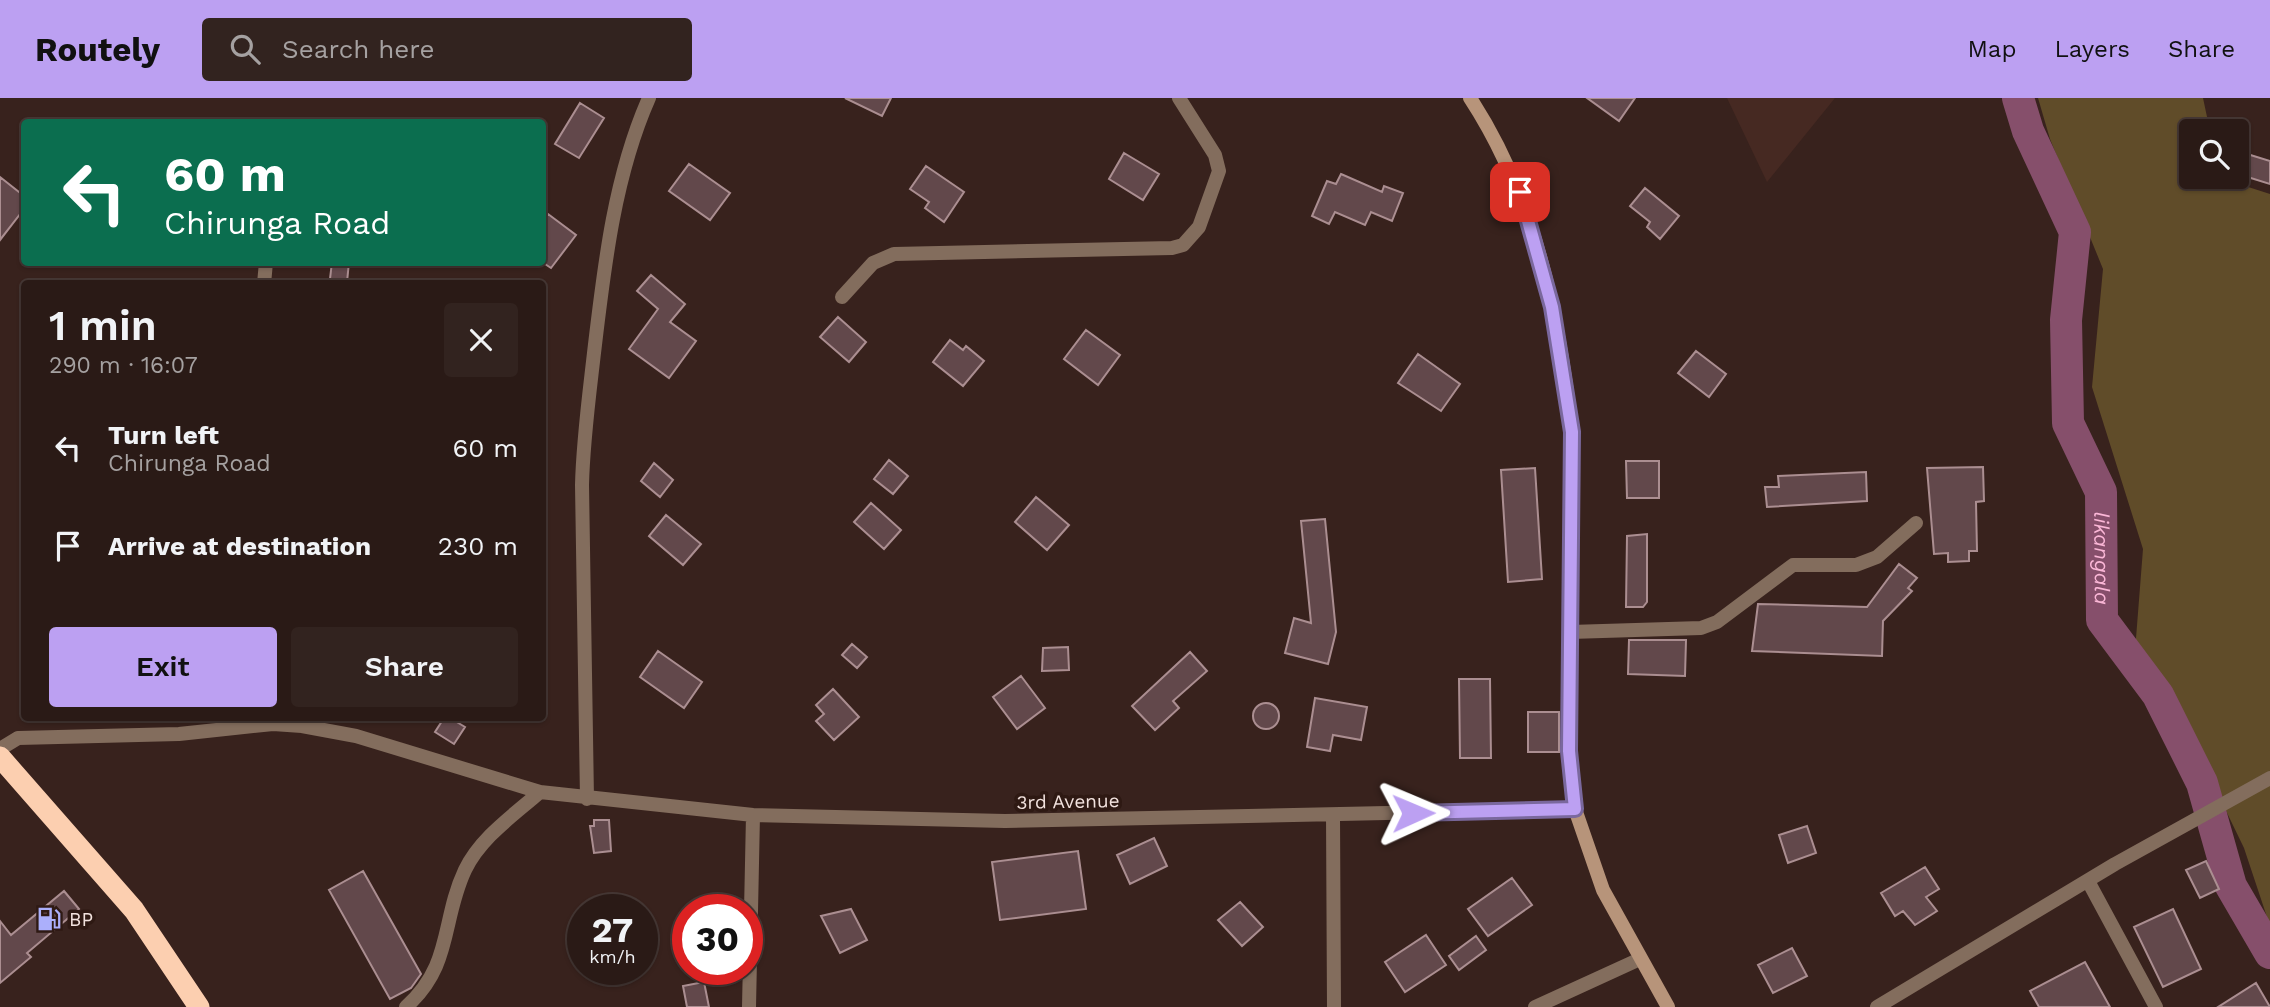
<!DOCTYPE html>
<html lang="en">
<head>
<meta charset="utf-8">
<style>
  :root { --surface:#2a1a16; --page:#32231f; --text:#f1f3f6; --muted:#a5a1a1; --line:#463835; --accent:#bca0f2 }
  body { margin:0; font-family:"Work Sans",sans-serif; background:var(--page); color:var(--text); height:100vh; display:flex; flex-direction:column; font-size:26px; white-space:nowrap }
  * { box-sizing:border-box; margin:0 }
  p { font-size:23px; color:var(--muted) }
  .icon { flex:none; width:38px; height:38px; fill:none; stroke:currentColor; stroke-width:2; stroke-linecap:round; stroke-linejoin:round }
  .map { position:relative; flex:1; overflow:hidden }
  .sheet { position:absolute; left:21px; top:182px; width:525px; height:441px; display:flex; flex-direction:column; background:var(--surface); border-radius:7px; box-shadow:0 2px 5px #0004,0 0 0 2px var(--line) }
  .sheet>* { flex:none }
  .hud { position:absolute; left:21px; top:21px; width:525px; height:147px; border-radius:7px; box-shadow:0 2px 5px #0004,0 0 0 2px var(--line); background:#0b6e4f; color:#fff; overflow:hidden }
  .fabs { position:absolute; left:2179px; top:21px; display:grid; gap:14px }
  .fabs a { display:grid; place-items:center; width:70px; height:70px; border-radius:7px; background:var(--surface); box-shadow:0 2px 5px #0004,0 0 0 2px var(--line); font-size:35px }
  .speed { position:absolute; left:567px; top:796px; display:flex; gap:14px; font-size:35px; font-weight:700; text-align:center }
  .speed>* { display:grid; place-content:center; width:91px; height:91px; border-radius:50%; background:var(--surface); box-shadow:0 2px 5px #0004,0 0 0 2px var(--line); line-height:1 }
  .speed small { font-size:18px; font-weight:400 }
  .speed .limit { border:10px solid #d22; background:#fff; color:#111 }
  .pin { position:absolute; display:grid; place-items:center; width:60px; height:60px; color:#fff; margin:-30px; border-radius:14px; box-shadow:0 4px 10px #0006 }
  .me { position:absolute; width:77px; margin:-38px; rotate:89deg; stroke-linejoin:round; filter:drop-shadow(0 0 5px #0008) }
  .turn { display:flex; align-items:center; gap:24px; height:147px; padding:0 28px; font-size:32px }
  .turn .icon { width:91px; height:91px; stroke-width:2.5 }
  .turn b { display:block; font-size:49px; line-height:60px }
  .round { display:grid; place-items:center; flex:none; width:74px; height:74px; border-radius:7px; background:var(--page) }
  .head { display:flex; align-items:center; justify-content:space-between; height:119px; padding:0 28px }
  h1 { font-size:42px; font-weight:600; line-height:52px }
  .button { display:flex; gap:14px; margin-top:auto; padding:14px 28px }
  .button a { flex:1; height:80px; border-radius:7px; background:var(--accent); color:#111; font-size:28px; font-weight:600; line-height:80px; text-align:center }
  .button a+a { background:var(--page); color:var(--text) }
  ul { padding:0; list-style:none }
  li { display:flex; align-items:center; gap:21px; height:98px; padding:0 28px }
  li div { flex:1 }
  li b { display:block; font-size:26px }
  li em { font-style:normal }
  header { display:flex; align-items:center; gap:42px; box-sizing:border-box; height:98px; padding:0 35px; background:var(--accent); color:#111 }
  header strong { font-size:33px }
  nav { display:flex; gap:38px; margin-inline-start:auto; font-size:24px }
  .search { width:490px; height:63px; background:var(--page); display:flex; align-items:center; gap:18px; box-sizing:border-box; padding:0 24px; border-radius:7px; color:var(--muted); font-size:26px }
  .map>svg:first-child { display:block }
  .built { fill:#462922 }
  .green { fill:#604c29 }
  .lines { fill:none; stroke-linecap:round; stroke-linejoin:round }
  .river { stroke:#864f6b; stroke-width:32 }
  .building { fill:#62484b; stroke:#ab8e91; stroke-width:2 }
  .street { stroke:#836d5d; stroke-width:14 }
  .secondary { stroke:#b7947a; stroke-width:14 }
  .highway { stroke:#fccfb0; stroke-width:21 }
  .route-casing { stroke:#7a689d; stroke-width:18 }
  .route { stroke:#bca0f2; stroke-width:12 }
  .labels { text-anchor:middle; stroke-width:7; stroke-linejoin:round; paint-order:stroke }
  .street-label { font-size:19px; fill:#f2e2de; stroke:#2e1913 }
  .poi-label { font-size:19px; fill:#f2e2de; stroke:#2e1913; text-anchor:start }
  .water-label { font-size:21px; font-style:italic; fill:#fbb7d7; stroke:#2e1913 }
</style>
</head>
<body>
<header>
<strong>Routely</strong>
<div class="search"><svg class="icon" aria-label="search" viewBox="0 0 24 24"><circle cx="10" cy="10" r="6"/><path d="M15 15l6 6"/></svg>Search here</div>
<nav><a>Map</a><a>Layers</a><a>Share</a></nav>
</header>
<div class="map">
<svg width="2270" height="909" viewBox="0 0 2270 909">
  <rect width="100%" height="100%" fill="#38221d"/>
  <path class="built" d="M 1727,0 L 1835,0 L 1767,84 Z"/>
  <path class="green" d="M 2038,0 L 2203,0 L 2210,33 L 2191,33 L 2191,79 L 2236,79 L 2242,87 L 2270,96 L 2270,828 L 2244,750 L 2214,688 L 2205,660 L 2135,553 L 2143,451 L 2092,289 L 2103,171 L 2050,41 Z"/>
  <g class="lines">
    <path class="river" id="s1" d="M 2018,0 L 2028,33 L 2075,134 L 2066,222 L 2068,325 L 2101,394 L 2102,522 L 2158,597 L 2202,685 L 2231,788 L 2270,855"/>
  </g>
  <path class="building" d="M 845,0 L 891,0 L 882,18 Z
    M 1587,0 L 1635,0 L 1619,23 Z
    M 580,5 L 604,20 L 579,60 L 555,46 Z
    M 1124,55 L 1159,76 L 1143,102 L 1109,81 Z
    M 2244,55 L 2270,63 L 2270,86 L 2238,76 Z
    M 689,66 L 730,95 L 710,122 L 669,93 Z
    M 926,68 L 964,94 L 944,124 L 925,110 L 929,104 L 910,91 Z
    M 1341,76 L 1382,94 L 1384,88 L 1403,95 L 1392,123 L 1371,114 L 1365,127 L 1335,114 L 1329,126 L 1312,118 L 1327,83 L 1336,86 Z
    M 0,79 L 24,98 L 24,111 L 0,142 Z
    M 1645,90 L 1679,118 L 1660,141 L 1647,129 L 1650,124 L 1630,108 Z
    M 548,116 L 576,137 L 551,170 L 542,164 L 542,123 Z
    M 332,164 L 349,164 L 347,184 L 330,181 Z
    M 651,177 L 685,206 L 670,224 L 696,243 L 669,280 L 629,251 L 658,211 L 637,193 Z
    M 838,219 L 866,244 L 849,264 L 820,239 Z
    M 1086,232 L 1120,257 L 1098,287 L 1064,261 Z
    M 950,242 L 963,252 L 966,248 L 984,263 L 963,288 L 933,264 Z
    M 1696,253 L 1726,276 L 1709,299 L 1678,275 Z
    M 1418,256 L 1460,286 L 1441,313 L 1398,285 Z
    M 889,362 L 908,378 L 893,396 L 874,381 Z
    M 1626,363 L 1659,363 L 1659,400 L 1627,400 Z
    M 654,365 L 673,382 L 660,399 L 641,383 Z
    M 1983,369 L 1984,403 L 1976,404 L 1977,453 L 1969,453 L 1969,463 L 1948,464 L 1948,455 L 1934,456 L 1927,370 Z
    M 1535,370 L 1542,481 L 1508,484 L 1501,372 Z
    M 1866,374 L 1867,403 L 1767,409 L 1765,389 L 1779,389 L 1778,378 Z
    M 1036,399 L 1069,427 L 1047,452 L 1015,424 Z
    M 871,405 L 901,432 L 884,451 L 854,424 Z
    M 666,417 L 701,446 L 683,467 L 649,438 Z
    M 1325,421 L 1336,534 L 1328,566 L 1285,555 L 1294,520 L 1311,525 L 1301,423 Z
    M 1647,436 L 1647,504 L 1643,509 L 1626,509 L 1627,438 Z
    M 1899,466 L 1917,480 L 1908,490 L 1912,493 L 1883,523 L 1882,558 L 1752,553 L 1758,506 L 1867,509 Z
    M 1629,542 L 1686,542 L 1685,578 L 1628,576 Z
    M 852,546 L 867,559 L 857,570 L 842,557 Z
    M 1068,549 L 1069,572 L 1042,573 L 1043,550 Z
    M 658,553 L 702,584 L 684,610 L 640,579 Z
    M 1190,554 L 1207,573 L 1173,603 L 1179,610 L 1155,632 L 1132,608 Z
    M 1021,578 L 1045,610 L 1017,631 L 993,599 Z
    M 1459,581 L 1490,581 L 1491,660 L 1460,660 Z
    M 833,591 L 859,619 L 834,642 L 816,623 L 824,616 L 816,607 Z
    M 1315,600 L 1367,609 L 1361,642 L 1333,637 L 1330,653 L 1307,649 Z
    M1253 618a13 13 0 1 1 26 0a13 13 0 1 1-26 0Z
    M 1528,614 L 1559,614 L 1559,654 L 1528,654 Z
    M 444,620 L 450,620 L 465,629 L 454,646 L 435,634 Z
    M 594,722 L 609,722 L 611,753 L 594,755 L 590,728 L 594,728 Z
    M 1807,728 L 1816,755 L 1788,765 L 1779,737 Z
    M 1154,740 L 1167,768 L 1130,786 L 1117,757 Z
    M 1078,753 L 1086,811 L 1000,822 L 992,764 Z
    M 2206,763 L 2219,791 L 2200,800 L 2186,772 Z
    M 1925,769 L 1939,791 L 1926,799 L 1937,813 L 1915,827 L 1903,813 L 1895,818 L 1881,795 Z
    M 363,773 L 421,876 L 411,890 L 390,901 L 329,792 Z
    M 1512,780 L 1532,807 L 1488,838 L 1468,811 Z
    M 64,793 L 79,811 L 27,855 L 31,859 L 0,885 L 0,823 L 11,837 Z
    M 1240,804 L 1263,829 L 1242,848 L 1218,822 Z
    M 851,811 L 867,842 L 840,855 L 821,818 Z
    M 2173,811 L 2201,871 L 2163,889 L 2134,829 Z
    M 1426,837 L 1446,867 L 1405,894 L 1385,864 Z
    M 1476,838 L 1486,852 L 1459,872 L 1449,858 Z
    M 1792,850 L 1807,878 L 1773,895 L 1758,867 Z
    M 2085,864 L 2110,909 L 2039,909 L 2030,893 Z
    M 704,884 L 709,909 L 687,909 L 683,888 Z
    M 2256,885 L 2270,909 L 2218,909 Z"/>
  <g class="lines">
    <path class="street" d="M 264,186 L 266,164
      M 842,199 L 873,165 L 894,156 L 1172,150 L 1183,147 L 1199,129 L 1219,73 L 1215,57 L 1179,0
      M 1570,534 L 1701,530 L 1717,524 L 1793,467 L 1856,467 L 1877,459 L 1916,425
      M 0,651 L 18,640 L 179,636 L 273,626 L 302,628 L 356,638 L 540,694 L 753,717 L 1005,723 L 1575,711
      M 587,701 L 582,387 C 583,343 589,299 594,255 C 604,170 614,79 649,0
      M 1333,717 L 1334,909
      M 2088,783 L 2156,909
      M 406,909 C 453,867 441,823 465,772 C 481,739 514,717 540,694
      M 749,909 L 753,717
      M 1535,909 L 1640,861
      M 1877,909 L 2115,766 L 2270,680"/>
    <path class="secondary" d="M 1470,0 C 1535,99 1559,218 1572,334 L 1569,653 L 1575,711 L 1603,792 L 1668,909"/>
    <path class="highway" d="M 0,659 L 134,812 L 199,909"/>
  </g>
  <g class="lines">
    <g class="route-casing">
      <path id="route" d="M 1413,715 L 1575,711 L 1569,653 L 1572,334 L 1552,209 L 1520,94"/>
    </g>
    <use href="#route" class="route"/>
  </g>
  <defs>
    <g id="fuel-bare" transform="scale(1.89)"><path d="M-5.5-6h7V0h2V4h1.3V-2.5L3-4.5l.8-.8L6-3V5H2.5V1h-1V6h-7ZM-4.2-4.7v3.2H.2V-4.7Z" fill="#abaffb" stroke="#2e1913" stroke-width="2.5" paint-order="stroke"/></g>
  </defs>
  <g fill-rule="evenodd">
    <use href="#fuel-bare" x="49" y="821"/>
  </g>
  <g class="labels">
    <g class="street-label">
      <text transform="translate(1068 703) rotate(-1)" y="7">3rd Avenue</text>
    </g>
    <g class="poi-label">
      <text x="69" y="828">BP</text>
    </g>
    <g class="water-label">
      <text dy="7" stroke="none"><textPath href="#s1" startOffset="480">likangala</textPath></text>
    </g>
  </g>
</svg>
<div class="fabs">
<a><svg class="icon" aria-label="search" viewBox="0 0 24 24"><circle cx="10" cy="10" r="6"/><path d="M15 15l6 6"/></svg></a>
</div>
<div class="speed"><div>27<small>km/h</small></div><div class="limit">30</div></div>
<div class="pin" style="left:1520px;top:94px;background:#d93025"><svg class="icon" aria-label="arrive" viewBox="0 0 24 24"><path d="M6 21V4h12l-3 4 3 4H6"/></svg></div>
<svg class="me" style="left:1413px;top:715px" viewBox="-20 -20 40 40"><path d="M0-17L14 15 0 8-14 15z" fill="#bca0f2" stroke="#fff" stroke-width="4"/></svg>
<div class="hud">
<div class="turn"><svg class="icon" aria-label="left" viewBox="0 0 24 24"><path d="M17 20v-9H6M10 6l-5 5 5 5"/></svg><div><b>60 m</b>Chirunga Road</div></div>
</div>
<section class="sheet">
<div class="head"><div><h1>1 min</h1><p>290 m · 16:07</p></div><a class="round"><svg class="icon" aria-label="close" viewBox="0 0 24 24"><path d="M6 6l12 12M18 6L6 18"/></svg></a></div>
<ul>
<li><svg class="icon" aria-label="left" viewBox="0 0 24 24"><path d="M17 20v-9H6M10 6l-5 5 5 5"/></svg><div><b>Turn left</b><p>Chirunga Road</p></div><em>60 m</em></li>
<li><svg class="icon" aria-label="arrive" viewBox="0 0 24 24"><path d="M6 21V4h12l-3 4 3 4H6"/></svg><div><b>Arrive at destination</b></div><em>230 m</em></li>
</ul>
<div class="button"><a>Exit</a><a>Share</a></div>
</section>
</div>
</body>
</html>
